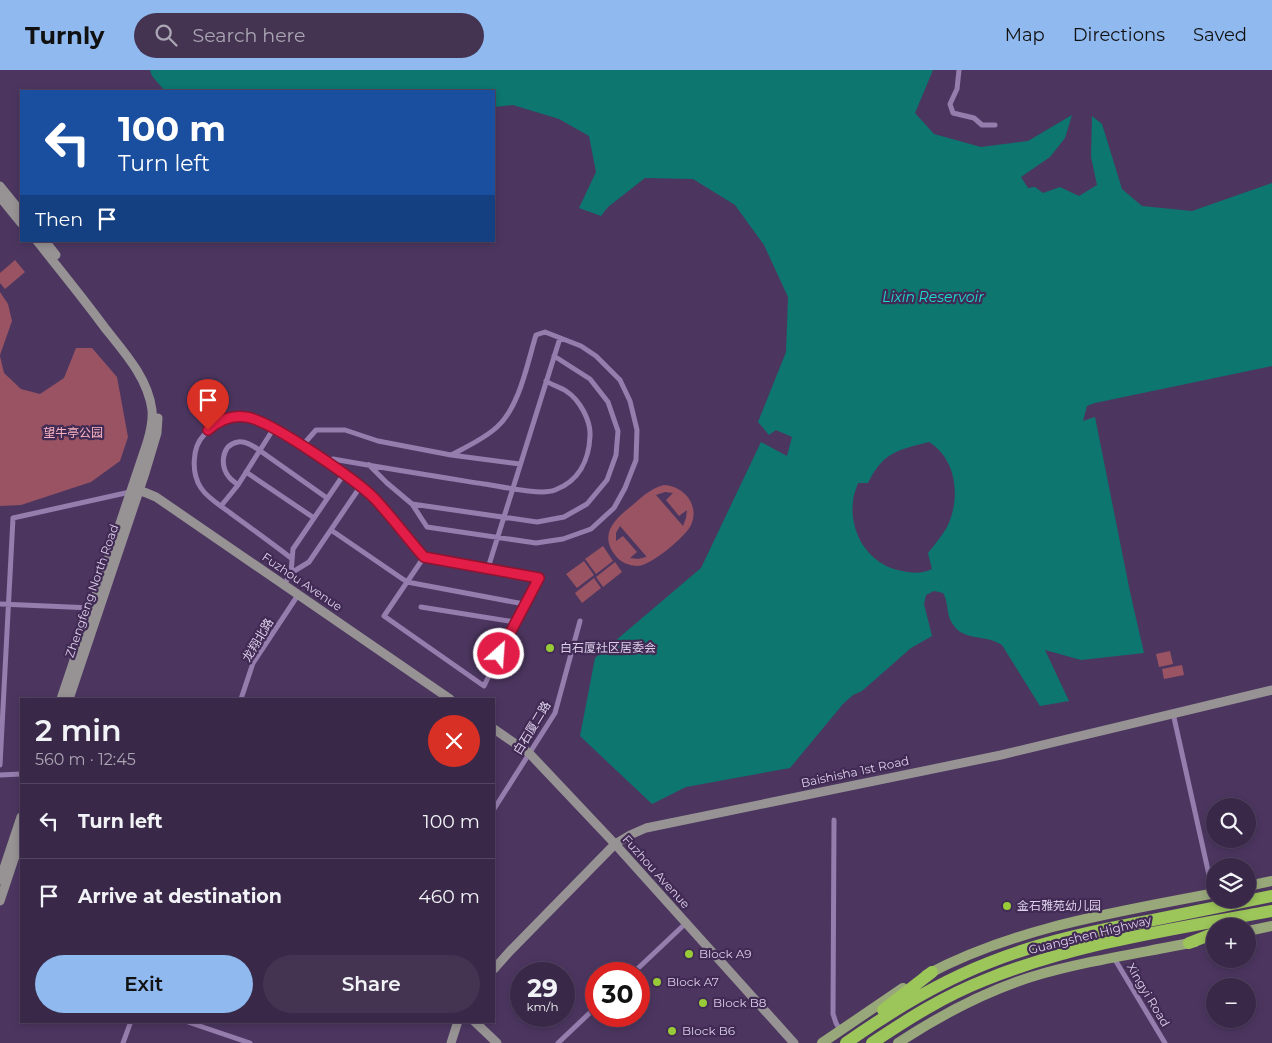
<!DOCTYPE html>
<html lang="en">
<head>
<meta charset="utf-8">
<style>
  :root { --surface:#392848; --page:#443452; --text:#f1f3f6; --muted:#aba6b4; --line:#534460; --accent:#90b9f0 }
  body { margin:0; font-family:Montserrat,"Noto Sans SC",sans-serif; background:var(--page); color:var(--text); height:100vh; display:flex; flex-direction:column; font-size:19px; white-space:nowrap }
  * { box-sizing:border-box; margin:0 }
  p { font-size:16px; color:var(--muted) }
  .icon { flex:none; width:28px; height:28px; fill:none; stroke:currentColor; stroke-width:2; stroke-linecap:round; stroke-linejoin:round }
  .map { position:relative; flex:1; overflow:hidden }
  .sheet { position:absolute; left:20px; top:628px; width:475px; height:325px; display:flex; flex-direction:column; background:var(--surface); border-radius:0px; box-shadow:0 2px 8px #0003,0 0 0 1px var(--line) }
  .sheet>* { flex:none }
  .hud { position:absolute; left:20px; top:20px; width:475px; height:152px; border-radius:0px; box-shadow:0 2px 8px #0003,0 0 0 1px var(--line); background:#1a4fa0; color:#fff; overflow:hidden }
  .fabs { position:absolute; left:1206px; top:728px; display:grid; gap:10px }
  .fabs a { display:grid; place-items:center; width:50px; height:50px; border-radius:50%; background:var(--surface); box-shadow:0 2px 8px #0003,0 0 0 1px var(--line); font-size:25px }
  .speed { position:absolute; left:510px; top:892px; display:flex; gap:10px; font-size:25px; font-weight:700; text-align:center }
  .speed>* { display:grid; place-content:center; width:65px; height:65px; border-radius:50%; background:var(--surface); box-shadow:0 2px 8px #0003,0 0 0 1px var(--line); line-height:1 }
  .speed small { font-size:12px; font-weight:400 }
  .speed .limit { border:8px solid #d22; background:#fff; color:#111 }
  .pin { position:absolute; display:grid; place-items:center; width:42px; height:42px; color:#fff; margin:-51px -21px; border-radius:50% 50% 50% 0; rotate:-45deg; box-shadow:0 0 5px #0007 }
  .pin .icon { rotate:45deg }
  .me { position:absolute; width:55px; margin:-28px; rotate:26deg; stroke-linejoin:round; filter:drop-shadow(0 0 4px #0008) }
  .turn { display:flex; align-items:center; gap:18px; height:105px; padding:0 15px; font-size:22px }
  .turn .icon { width:65px; height:65px; stroke-width:2.5 }
  .turn b { display:block; font-size:35px; line-height:42px }
  .then { display:flex; align-items:center; height:48px; padding:0 15px; background:#0003; gap:10px; font-size:19px }
  .round { display:grid; place-items:center; flex:none; width:52px; height:52px; border-radius:26px; background:var(--page) }
  .summary { display:flex; align-items:center; justify-content:space-between; height:85px; padding:0 15px }
  h1 { font-size:30px; font-weight:600; line-height:38px }
  .cta { display:flex; gap:10px; margin-top:auto; padding:10px 15px }
  .cta a { flex:1; height:58px; border-radius:30px; background:var(--accent); color:#111; font-size:20px; font-weight:600; line-height:58px; text-align:center }
  .cta a+a { background:var(--page); color:var(--text) }
  ul { padding:0; list-style:none }
  li { display:flex; align-items:center; gap:15px; height:75px; padding:0 15px; border-top:1px solid var(--line) }
  li div { flex:1 }
  li b { display:block; font-size:19px }
  li em { font-style:normal }
  header { display:flex; align-items:center; gap:30px; box-sizing:border-box; height:70px; padding:0 25px; background:var(--accent); color:#111 }
  header strong { font-size:24px }
  nav { display:flex; gap:28px; margin-inline-start:auto; font-size:18px }
  .search { width:350px; height:45px; background:var(--page); display:flex; align-items:center; gap:12px; box-sizing:border-box; padding:0 18px; border-radius:28px; color:var(--muted); font-size:19px }
  .map>svg:first-child { display:block }
  .green { fill:#995362; fill-rule:evenodd }
  .water { fill:#0c766f; fill-rule:evenodd }
  .lines { fill:none; stroke-linecap:round; stroke-linejoin:round }
  .street { stroke:#957dad; stroke-width:5 }
  .secondary { stroke:#979394; stroke-width:9 }
  .primary { stroke:#99a87b; stroke-width:10 }
  .highway { stroke:#9cc55a; stroke-width:12 }
  .route-casing { stroke:#92132f; stroke-width:12 }
  .route { stroke:#e11d48; stroke-width:9 }
  .poi-dot { fill:#98cb37; stroke:#412b55; stroke-width:2 }
  .labels { text-anchor:middle; stroke-width:4.5; stroke-linejoin:round; paint-order:stroke }
  .park-label { font-size:12px; fill:#fab4c1; stroke:#412b55 }
  .street-label { font-size:12px; fill:#dccfe9; stroke:#412b55 }
  .poi-label { font-size:12px; fill:#dccfe9; stroke:#412b55; text-anchor:start }
  .water-label { font-size:14px; font-style:italic; fill:#1bddd0; stroke:#412b55 }
</style>
</head>
<body>
<header>
<strong>Turnly</strong>
<div class="search"><svg class="icon" aria-label="search" viewBox="0 0 24 24"><circle cx="10" cy="10" r="6"/><path d="M15 15l6 6"/></svg>Search here</div>
<nav><a>Map</a><a>Directions</a><a>Saved</a></nav>
</header>
<div class="map">
<svg width="1272" height="973" viewBox="0 0 1272 973">
  <rect width="100%" height="100%" fill="#4c3660"/>
  <path class="green" d="M 15,190 L 25,202 L 5,219 L 0,213 L 0,203 Z
    M 0,222 L 8,234 L 12,251 L 0,285 Z
    M 76,278 L 92,278 L 117,307 L 128,367 L 120,391 L 91,412 L 21,435 L 0,436 L 0,286 L 4,303 L 21,319 L 40,324 L 64,308 Z
    M 664,415 C 684,416 700,435 691,455 C 686,466 652,495 638,496 C 629,496 620,492 615,485 C 597,462 619,446 635,433 C 644,425 652,418 664,415 ZM 665,422 L 673,423 L 666,430 L 679,446 L 687,440 L 686,448 L 683,456 L 656,425 ZM 620,456 L 646,486 L 646,487 L 638,489 L 630,488 L 637,482 L 623,466 L 616,471 L 616,463 Z
    M 603,476 L 613,491 L 596,504 L 585,489 Z
    M 584,491 L 594,505 L 577,518 L 566,504 Z
    M 615,492 L 622,502 L 603,517 L 596,507 Z
    M 594,508 L 601,518 L 582,533 L 575,523 Z
    M 1170,581 L 1173,594 L 1159,597 L 1156,584 Z
    M 1182,595 L 1184,605 L 1164,609 L 1162,599 Z"/>
  <path class="water" d="M 150,0 L 933,0 L 915,43 L 934,64 L 981,77 L 1028,71 L 1072,45 L 1065,68 L 1050,87 L 1021,107 L 1028,118 L 1035,117 L 1043,123 L 1060,117 L 1079,126 L 1097,115 L 1091,87 L 1092,46 L 1102,54 L 1122,119 L 1142,136 L 1192,141 L 1272,113 L 1272,296 L 1095,333 L 1087,336 L 1083,351 L 1095,347 L 1130,522 L 1144,583 L 1081,590 L 1045,580 L 1069,631 L 1040,636 L 1002,575 C 986,564 963,572 952,553 C 946,544 949,533 943,523 L 934,521 L 926,525 L 924,534 L 932,566 L 911,578 L 862,621 L 853,625 L 843,634 L 790,698 L 686,717 L 652,734 L 580,666 L 595,588 L 701,498 L 761,372 L 787,386 L 792,367 L 776,360 L 769,365 L 758,352 L 786,282 L 788,227 L 764,175 L 735,135 L 693,109 L 645,108 L 608,137 L 601,146 L 579,138 L 596,102 L 589,66 L 559,49 L 513,35 L 494,37 L 494,21 L 165,21 L 152,6 ZM 929,372 C 957,389 961,429 947,457 C 942,466 935,474 928,483 L 932,499 C 922,504 913,503 902,501 C 870,496 849,464 853,432 C 853,426 856,419 858,413 L 868,413 C 883,382 898,380 929,372 Z"/>
  <g class="lines">
    <path class="street" d="M 959,0 L 957,19 L 950,34 L 953,43 L 974,48 L 982,55 L 995,55
      M 274,358 C 262,377 250,396 238,415 C 235,412 231,410 229,407 C 220,396 221,375 238,372 C 246,371 253,376 259,380 L 327,428
      M 302,376 L 316,360 L 345,360 L 378,371 L 451,385 L 520,394
      M 330,395 L 333,389 C 383,398 434,406 484,414 C 501,416 540,426 555,420 C 579,411 589,390 590,366 C 591,351 580,330 566,321 C 560,317 552,315 546,311
      M 369,395 L 387,413 L 412,434 L 427,457 L 536,473 L 563,469 L 591,459 L 614,438 L 625,418 L 636,390 L 637,360 L 630,331 L 620,310 L 596,286 L 581,276 L 545,262 L 536,265 C 527,294 520,336 497,357 C 484,369 466,377 451,385
      M 246,402 L 314,448
      M 412,434 L 537,452 L 564,447 L 587,434 L 607,410 L 616,385 L 618,361 L 608,332 L 590,309 L 554,286
      M 221,436 L 238,415
      M 331,460 L 407,512 L 524,534
      M 291,488 C 272,473 252,459 233,445 C 223,437 208,429 201,418 C 191,403 192,377 204,365 C 217,352 229,344 248,347 C 271,350 357,411 375,429 C 392,447 407,468 424,487
      M 488,498 L 539,508 L 515,552
      M 291,503 L 309,492 L 360,417
      M 284,515 L 291,503 L 293,479 L 344,404
      M 0,534 L 92,538
      M 421,537 L 515,552 L 484,616 L 384,546 L 424,487 L 488,498 L 560,268
      M 241,629 L 253,593 L 298,525
      M 1173,643 L 1213,823
      M 0,695 L 13,448 L 130,422
      M 0,705 L 21,704
      M 494,739 L 555,643 L 580,551
      M 834,750 L 833,944 L 836,953 L 840,960
      M 1114,888 L 1165,973
      M 632,904 L 686,853
      M 185,951 L 250,973
      M 123,973 L 131,951
      M 558,973 L 596,937"/>
    <path class="secondary" d="M 0,116 L 21,142
      M 0,127 L 21,153
      M 37,171 C 60,200 83,228 105,258 C 124,282 148,308 152,340 C 153,351 150,363 147,373 L 61,629
      M 45,171 L 56,185
      M 134,422 L 144,422 L 156,427 L 450,629
      M 69,629 L 145,403 L 157,363 L 158,348
      M 494,659 L 529,683 L 615,774 L 794,973
      M 0,810 L 21,747
      M 0,831 L 21,768
      M 494,899 L 511,880 L 615,774 L 630,765 L 646,758 L 1001,685 L 1272,620
      M 474,951 L 497,973
      M 451,973 L 458,951"/>
    <path class="primary" d="M 1248,816 L 1272,811
      M 1248,861 L 1272,856
      M 926,905 C 1016,857 1117,842 1215,823
      M 822,973 L 903,918
      M 898,973 C 939,946 984,922 1031,907 C 1084,891 1141,883 1195,872"/>
    <path class="highway" d="M 1189,873 L 1215,863
      M 883,940 L 932,902
      M 846,973 C 890,942 937,913 988,893 C 1040,872 1097,860 1153,850 C 1193,842 1232,834 1272,826
      M 872,973 C 908,949 944,926 985,910 C 1076,873 1175,859 1272,841"/>
  </g>
  <g class="lines">
    <g class="route-casing">
      <path id="route" d="M 208,360 C 219,350 231,345 246,347 C 269,349 357,411 374,428 C 392,447 407,468 424,487 L 539,508 L 499,584"/>
    </g>
    <use href="#route" class="route"/>
  </g>
  <g class="poi-dot">
    <circle cx="550" cy="578" r="5"/>
    <circle cx="1007" cy="836" r="5"/>
    <circle cx="689" cy="884" r="5"/>
    <circle cx="657" cy="912" r="5"/>
    <circle cx="703" cy="933" r="5"/>
    <circle cx="672" cy="961" r="5"/>
  </g>
  <g class="labels">
    <g class="park-label">
      <text x="73" y="367">望牛亭公园</text>
    </g>
    <g class="street-label">
      <text transform="translate(302 512) rotate(34)" y="4">Fuzhou Avenue</text>
      <text transform="translate(92 521) rotate(-71)" y="4">Zhengfeng North Road</text>
      <text transform="translate(258 570) rotate(-59)" y="4">龙翔北路</text>
      <text transform="translate(532 658) rotate(-59)" y="4">白石厦二路</text>
      <text transform="translate(855 702) rotate(-12)" y="4">Baishisha 1st Road</text>
      <text transform="translate(656 802) rotate(48)" y="4">Fuzhou Avenue</text>
      <text transform="translate(1090 865) rotate(-14)" y="4">Guangshen Highway</text>
      <text transform="translate(1148 925) rotate(59)" y="4">Xingyi Road</text>
    </g>
    <g class="poi-label">
      <text x="560" y="582">白石厦社区居委会</text>
      <text x="1017" y="840">金石雅苑幼儿园</text>
      <text x="699" y="888">Block A9</text>
      <text x="667" y="916">Block A7</text>
      <text x="713" y="937">Block B8</text>
      <text x="682" y="965">Block B6</text>
    </g>
    <g class="water-label">
      <text x="933" y="232">Lixin Reservoir</text>
    </g>
  </g>
</svg>
<div class="fabs">
<a><svg class="icon" aria-label="search" viewBox="0 0 24 24"><circle cx="10" cy="10" r="6"/><path d="M15 15l6 6"/></svg></a>
<a><svg class="icon" aria-label="layers" viewBox="0 0 24 24"><path d="M12 4l9 5-9 5-9-5zM3 14l9 5 9-5"/></svg></a>
<a>+</a>
<a>−</a>
</div>
<div class="speed"><div>29<small>km/h</small></div><div class="limit">30</div></div>
<div class="pin" style="left:208px;top:360px;background:#d93025"><svg class="icon" aria-label="arrive" viewBox="0 0 24 24"><path d="M6 21V4h12l-3 4 3 4H6"/></svg></div>
<svg class="me" style="left:499px;top:584px" viewBox="-20 -20 40 40"><circle r="17" fill="#e11d48" stroke="#fff" stroke-width="3"/><path d="M0-11L8 9 0 5-8 9z" fill="#fff"/></svg>
<div class="hud">
<div class="turn"><svg class="icon" aria-label="left" viewBox="0 0 24 24"><path d="M17 20v-9H6M10 6l-5 5 5 5"/></svg><div><b>100 m</b>Turn left</div></div>
<div class="then">Then<svg class="icon" aria-label="arrive" viewBox="0 0 24 24"><path d="M6 21V4h12l-3 4 3 4H6"/></svg></div>
</div>
<section class="sheet">
<div class="summary"><div><h1>2 min</h1><p>560 m · 12:45</p></div><a class="round" style="background:#d93025;color:#fff"><svg class="icon" aria-label="close" viewBox="0 0 24 24"><path d="M6 6l12 12M18 6L6 18"/></svg></a></div>
<ul>
<li><svg class="icon" aria-label="left" viewBox="0 0 24 24"><path d="M17 20v-9H6M10 6l-5 5 5 5"/></svg><div><b>Turn left</b></div><em>100 m</em></li>
<li><svg class="icon" aria-label="arrive" viewBox="0 0 24 24"><path d="M6 21V4h12l-3 4 3 4H6"/></svg><div><b>Arrive at destination</b></div><em>460 m</em></li>
</ul>
<div class="cta"><a>Exit</a><a>Share</a></div>
</section>
</div>
</body>
</html>
